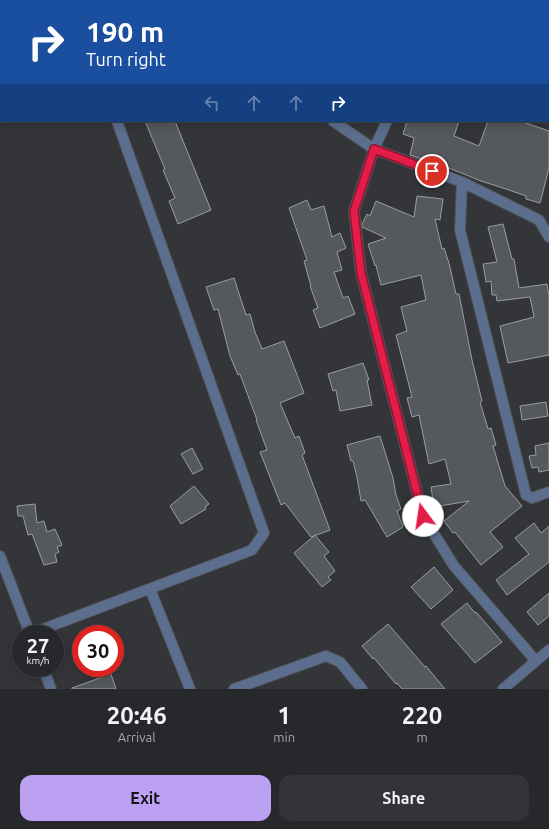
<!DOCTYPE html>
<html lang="en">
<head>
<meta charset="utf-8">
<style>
  :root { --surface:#26282b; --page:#323437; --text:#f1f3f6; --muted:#a4a6a9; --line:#424447; --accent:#bca0f2 }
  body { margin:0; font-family:Ubuntu,sans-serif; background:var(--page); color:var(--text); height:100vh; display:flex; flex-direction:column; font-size:15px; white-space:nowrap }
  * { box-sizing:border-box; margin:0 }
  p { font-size:13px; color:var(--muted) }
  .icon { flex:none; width:22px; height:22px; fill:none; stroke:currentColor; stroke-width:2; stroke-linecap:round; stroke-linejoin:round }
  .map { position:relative; height:689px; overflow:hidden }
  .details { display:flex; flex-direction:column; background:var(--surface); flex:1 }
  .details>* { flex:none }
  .banner { position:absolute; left:0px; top:0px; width:549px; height:122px; box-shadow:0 2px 10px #0003,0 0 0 1px var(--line); background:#1a4fa0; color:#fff; overflow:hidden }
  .speed { position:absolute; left:12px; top:625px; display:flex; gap:8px; font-size:20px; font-weight:700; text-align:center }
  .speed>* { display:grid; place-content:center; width:52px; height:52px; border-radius:50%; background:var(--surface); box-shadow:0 2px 10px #0003,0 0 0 1px var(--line); line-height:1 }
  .speed small { font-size:10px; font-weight:400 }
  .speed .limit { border:6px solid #d22; background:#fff; color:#111 }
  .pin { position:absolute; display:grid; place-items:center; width:34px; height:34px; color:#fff; margin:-17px; border:2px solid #fff; border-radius:50%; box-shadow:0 1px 4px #0007 }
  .me { position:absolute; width:44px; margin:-22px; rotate:346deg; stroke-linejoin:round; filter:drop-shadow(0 0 3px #0008) }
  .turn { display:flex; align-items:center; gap:14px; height:84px; padding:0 20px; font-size:18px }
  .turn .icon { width:52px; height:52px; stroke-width:2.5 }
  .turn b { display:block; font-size:28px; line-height:34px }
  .lanes { display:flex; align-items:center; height:38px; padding:0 20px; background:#0003; justify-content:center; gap:20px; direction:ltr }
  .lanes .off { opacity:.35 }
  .eta { display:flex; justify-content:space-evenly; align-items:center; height:68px; text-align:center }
  .eta b { font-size:24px; font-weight:600; line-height:28px }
  .primary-button { display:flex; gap:8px; margin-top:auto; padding:8px 20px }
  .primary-button a { flex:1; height:46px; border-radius:12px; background:var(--accent); color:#111; font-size:16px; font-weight:600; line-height:46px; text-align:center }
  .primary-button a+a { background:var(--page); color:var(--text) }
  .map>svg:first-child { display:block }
  .building { fill:#55585c; stroke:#9a9da2 }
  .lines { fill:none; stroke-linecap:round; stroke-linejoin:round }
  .minor-casing { stroke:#4f5155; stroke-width:12 }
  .minor { stroke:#5c6e8d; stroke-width:10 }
  .route-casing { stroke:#92132f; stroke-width:10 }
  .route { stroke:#e11d48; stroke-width:7 }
</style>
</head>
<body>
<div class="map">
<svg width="549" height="689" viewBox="0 0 549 689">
  <rect width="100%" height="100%" fill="#333539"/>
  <path class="building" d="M 145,121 L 175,121 L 211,210 L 178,224 L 169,201 L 175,198 L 163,170 L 165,169 Z
    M 407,121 L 459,121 L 454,136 L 479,146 L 488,121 L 520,121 L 549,131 L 549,168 L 540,203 L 526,199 L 526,196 L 506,189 L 481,181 L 449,168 L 410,155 L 414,138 L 403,134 Z
    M 417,196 L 443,199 L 440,220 L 435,219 L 442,249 L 444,248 L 449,263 L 456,294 L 459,294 L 472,360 L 482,401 L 480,402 L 488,429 L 491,428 L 496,445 L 493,446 L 505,486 L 522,506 L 490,532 L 503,547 L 481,565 L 455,532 L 453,533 L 444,521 L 469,501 L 434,507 L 431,487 L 451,484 L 445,459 L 429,464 L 419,415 L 412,417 L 407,398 L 412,397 L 396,335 L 407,331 L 401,307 L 426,300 L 421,275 L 381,285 L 376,265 L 375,266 L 368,244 L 386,238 L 362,227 L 362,224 L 367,214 L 370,216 L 376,201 L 414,217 Z
    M 307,200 L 311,210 L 324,206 L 332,237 L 340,233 L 346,248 L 337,252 L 342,270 L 334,272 L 343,298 L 348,296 L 355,314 L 320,328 L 313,310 L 318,308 L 310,286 L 311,286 L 304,261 L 307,260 L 289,208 Z
    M 503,224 L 512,259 L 514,259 L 519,288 L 547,284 L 549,296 L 549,355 L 508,363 L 500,326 L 534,317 L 530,297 L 497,301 L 496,295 L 492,295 L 491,281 L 486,282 L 483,264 L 497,262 L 488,227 Z
    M 234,278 L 246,315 L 250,314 L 255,332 L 262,349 L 284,341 L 304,393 L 280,403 L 295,438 L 299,436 L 305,453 L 302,455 L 330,530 L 311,537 L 285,503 L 281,505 L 260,452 L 267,450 L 256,420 L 257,420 L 240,374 L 238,375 L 230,356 L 218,309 L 214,310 L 206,287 Z
    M 363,363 L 369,380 L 367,380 L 372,405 L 340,411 L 336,390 L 333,391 L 328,374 Z
    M 546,402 L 548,416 L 522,420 L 520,406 Z
    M 380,436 L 393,478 L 396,495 L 401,509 L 397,511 L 403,527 L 387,537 L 365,500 L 361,501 L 357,477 L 353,461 L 351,461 L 347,445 Z
    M 549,443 L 549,470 L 539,472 L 538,467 L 532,468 L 529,456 L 536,455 L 535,446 Z
    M 192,448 L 203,469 L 193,474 L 181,454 Z
    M 194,486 L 209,504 L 205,507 L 206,509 L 181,524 L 170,506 Z
    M 35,504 L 37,523 L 44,521 L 47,532 L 55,529 L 62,545 L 57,547 L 59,552 L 55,554 L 57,562 L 44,565 L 32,534 L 28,535 L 23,516 L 18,516 L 17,506 Z
    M 534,523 L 541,533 L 549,526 L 549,562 L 507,595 L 496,580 L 529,554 L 515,538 Z
    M 315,535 L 329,552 L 324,556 L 335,571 L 328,577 L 331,580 L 322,587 L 294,553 Z
    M 434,567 L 453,590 L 431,609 L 411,587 Z
    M 549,593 L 549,616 L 538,625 L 527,612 Z
    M 467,603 L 475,613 L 476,612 L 502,642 L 475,663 L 441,624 Z
    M 388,624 L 425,667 L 426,666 L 445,689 L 402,689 L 397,683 L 396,684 L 374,658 L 373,659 L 362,646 Z
    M 111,674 L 116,689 L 72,689 L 72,688 Z"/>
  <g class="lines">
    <g class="minor-casing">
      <path id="minor" d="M 74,0 L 74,1
        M 316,1 L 317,0
        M 434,1 L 435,0
        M 548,111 L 549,112
        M 333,121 L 374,149 L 462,182 L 539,220 L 549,237
        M 387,121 L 374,149 L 354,211 L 361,273 L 423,516 L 454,566 L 536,661
        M 462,182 L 460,230 L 525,491 L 526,495 L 532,498 L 549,492
        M 0,556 L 30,634
        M 150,589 L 190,689
        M 30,634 L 252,550 L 264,533 L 117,121
        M 43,668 L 51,689
        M 234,689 L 326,656 L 340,662 L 362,689
        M 503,689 L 549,650"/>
    </g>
    <use href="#minor" class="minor"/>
  </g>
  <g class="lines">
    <g class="route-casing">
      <path id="route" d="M 423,516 L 361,273 L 354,211 L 374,149 L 432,171"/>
    </g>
    <use href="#route" class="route"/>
  </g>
</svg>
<div class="speed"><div>27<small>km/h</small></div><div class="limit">30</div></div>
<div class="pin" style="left:432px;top:171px;background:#d93025"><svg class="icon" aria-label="arrive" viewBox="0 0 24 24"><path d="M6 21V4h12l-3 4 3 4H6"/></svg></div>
<svg class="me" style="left:423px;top:516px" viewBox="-20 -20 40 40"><circle r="19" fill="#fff"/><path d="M0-13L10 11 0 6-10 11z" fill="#e11d48"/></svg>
<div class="banner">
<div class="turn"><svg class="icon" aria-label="right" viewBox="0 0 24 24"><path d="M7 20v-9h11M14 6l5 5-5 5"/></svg><div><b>190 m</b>Turn right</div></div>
<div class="lanes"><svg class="icon off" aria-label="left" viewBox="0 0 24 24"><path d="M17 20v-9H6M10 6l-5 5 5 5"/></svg><svg class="icon off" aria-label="ahead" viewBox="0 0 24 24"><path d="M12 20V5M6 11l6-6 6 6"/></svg><svg class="icon off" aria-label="ahead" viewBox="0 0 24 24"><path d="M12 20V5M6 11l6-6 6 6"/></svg><svg class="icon" aria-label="right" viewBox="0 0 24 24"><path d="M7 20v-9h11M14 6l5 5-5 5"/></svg></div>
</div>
</div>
<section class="details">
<div class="eta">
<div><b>20:46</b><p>Arrival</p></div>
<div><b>1</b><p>min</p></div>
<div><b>220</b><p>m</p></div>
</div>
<div class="primary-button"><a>Exit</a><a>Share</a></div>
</section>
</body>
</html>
